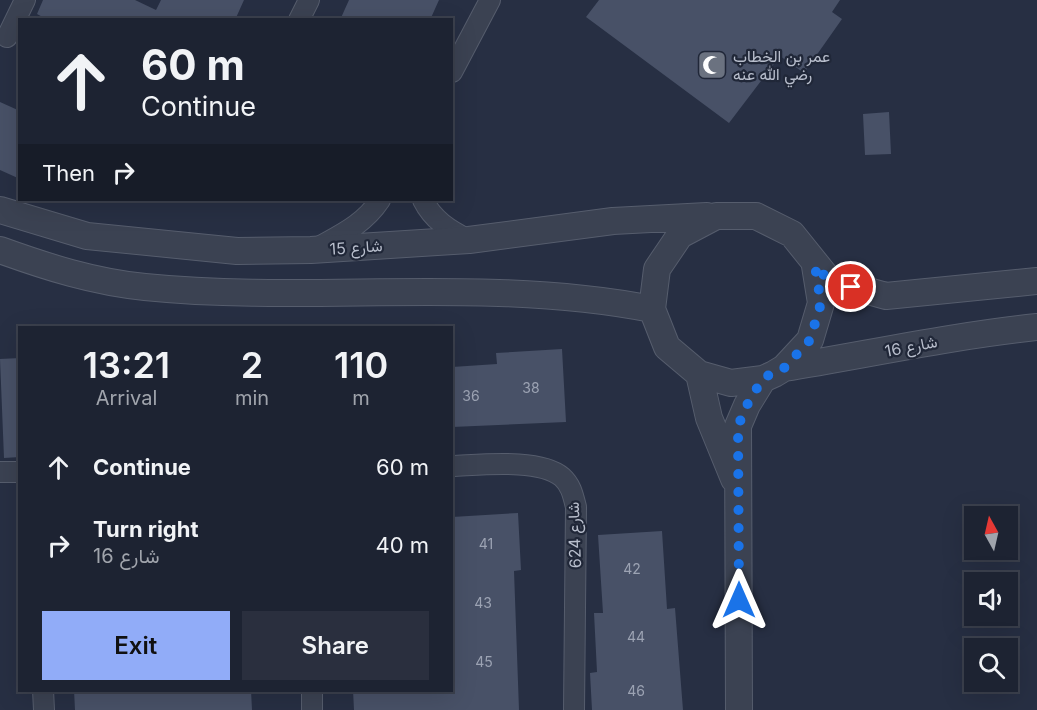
<!DOCTYPE html>
<html lang="en">
<head>
<meta charset="utf-8">
<style>
  :root { --surface:#1d2332; --page:#2a2f3e; --text:#f1f3f6; --muted:#a0a4ac; --line:#3b404d; --accent:#91acf8 }
  body { margin:0; font-family:Inter,Vazirmatn,sans-serif; background:var(--page); color:var(--text); height:100vh; display:flex; flex-direction:column; font-size:22px; white-space:nowrap }
  * { box-sizing:border-box; margin:0 }
  p { font-size:20px; color:var(--muted) }
  .icon { flex:none; width:33px; height:33px; fill:none; stroke:currentColor; stroke-width:2; stroke-linecap:round; stroke-linejoin:round }
  .map { position:relative; flex:1; overflow:hidden }
  .side { position:absolute; left:18px; top:326px; width:435px; height:366px; display:flex; flex-direction:column; background:var(--surface); border-radius:0px; box-shadow:0 6px 24px #0002,0 0 0 2px var(--line) }
  .side>* { flex:none }
  .guide { position:absolute; left:18px; top:18px; width:435px; height:183px; border-radius:0px; box-shadow:0 6px 24px #0002,0 0 0 2px var(--line); background:#1d2332; color:var(--text); overflow:hidden }
  .needle { width:39px; rotate:352deg }
  .tools { position:absolute; left:964px; top:506px; display:grid; gap:12px }
  .tools a { display:grid; place-items:center; width:54px; height:54px; border-radius:0px; background:var(--surface); box-shadow:0 6px 24px #0002,0 0 0 2px var(--line); font-size:30px }
  .pin { position:absolute; display:grid; place-items:center; width:51px; height:51px; color:#fff; margin:-26px; border:3px solid #fff; border-radius:50%; box-shadow:0 2px 6px #0007 }
  .me { position:absolute; width:66px; margin:-33px; rotate:0deg; stroke-linejoin:round; filter:drop-shadow(0 0 4px #0008) }
  .turn { display:flex; align-items:center; gap:21px; height:126px; padding:0 24px; font-size:27px }
  .turn .icon { width:78px; height:78px; stroke-width:2.5 }
  .turn b { display:block; font-size:42px; line-height:51px }
  .then { display:flex; align-items:center; height:57px; padding:0 24px; background:#0003; gap:12px; font-size:22px }
  .eta { display:flex; justify-content:space-evenly; align-items:center; height:102px; text-align:center }
  .eta b { font-size:36px; font-weight:600; line-height:42px }
  .primary-button { display:flex; gap:12px; margin-top:auto; padding:12px 24px }
  .primary-button a { flex:1; height:69px; border-radius:0px; background:var(--accent); color:#111; font-size:24px; font-weight:600; line-height:69px; text-align:center }
  .primary-button a+a { background:var(--page); color:var(--text) }
  ul { padding:0; list-style:none }
  li { display:flex; align-items:center; gap:18px; height:78px; padding:0 24px }
  li div { flex:1 }
  li b { display:block; font-size:22px }
  li em { font-style:normal }
  .map>svg:first-child { display:block }
  .building { fill:#485167 }
  .lines { fill:none; stroke-linecap:round; stroke-linejoin:round }
  .minor-casing { stroke:#565d6d; stroke-width:22 }
  .tertiary-casing { stroke:#565d6d; stroke-width:28 }
  .minor { stroke:#3b4252; stroke-width:20 }
  .tertiary { stroke:#3b4252; stroke-width:26 }
  .route { stroke:#1a73e8; stroke-width:10; stroke-dasharray:0 18 }
  .labels { text-anchor:middle; stroke-width:4.5; stroke-linejoin:round; paint-order:stroke }
  .number-label { font-size:14px; fill:#9ca3b3 }
  .poi-label { font-size:16px; fill:#b8becc; stroke:#202738; text-anchor:start }
  .street-label { font-size:16px; fill:#b8becc; stroke:#202738 }
</style>
</head>
<body>
<div class="map">
<svg width="1037" height="710" viewBox="0 0 1037 710">
  <rect width="100%" height="100%" fill="#272f43"/>
  <path class="building" d="M 43,0 L 135,0 L 156,10 L 161,0 L 244,0 L 235,20 L 48,20 L 37,14 Z
    M 349,0 L 439,0 L 430,20 L 340,20 Z
    M 599,0 L 840,0 L 832,12 L 842,19 L 804,73 L 780,56 L 729,123 L 586,17 Z
    M 0,102 L 20,111 L 20,179 L 0,170 Z
    M 889,112 L 891,154 L 865,155 L 863,114 Z
    M 562,349 L 566,422 L 452,427 L 452,367 L 497,364 L 496,353 Z
    M 20,358 L 20,457 L 4,458 L 0,359 Z
    M 518,513 L 521,570 L 514,571 L 519,710 L 354,710 L 353,690 L 452,690 L 452,517 Z
    M 662,531 L 667,609 L 675,608 L 683,710 L 592,710 L 590,673 L 597,672 L 594,613 L 603,613 L 598,535 Z
    M 74,690 L 251,690 L 252,710 L 75,710 Z"/>
  <g class="lines">
    <g class="minor-casing">
      <path id="minor" d="M 299,20 L 309,0
        M 7,37 L 25,0
        M 452,72 L 490,0
        M 423,200 C 433,220 449,230 469,240
        M 317,248 C 342,234 364,224 380,200
        M 452,466 C 480,465 540,458 562,477 C 571,485 573,495 576,507 L 574,710
        M 0,472 L 20,472
        M 43,690 L 44,710
        M 312,690 L 312,710"/>
    </g>
    <g class="tertiary-casing">
      <path id="tertiary" d="M 0,210 L 87,236 L 237,251 L 311,250 L 469,240 L 613,221 L 707,216
        M 0,250 C 47,267 94,282 145,287 C 313,304 485,276 652,309
        M 815,266 L 821,303 L 810,340 L 784,368 L 774,374 L 763,379 L 731,383 L 699,374 L 667,347 L 652,309 L 657,269 L 680,235 L 716,216 L 756,216 L 792,234 L 829,280 L 886,296 L 1037,281
        M 784,368 C 869,354 952,336 1037,327
        M 699,374 L 709,418 L 734,479
        M 739,710 L 738,426 L 747,405 L 763,379"/>
    </g>
    <use href="#minor" class="minor"/>
    <use href="#tertiary" class="tertiary"/>
  </g>
  <g class="lines">
    <path class="route" d="M 739,600 L 738,426 L 747,405 L 763,378 L 784,368 L 810,340 L 821,303 L 815,266 L 829,280 L 851,287"/>
  </g>
  <defs>
    <g id="mosque-square" transform="scale(1.5)"><rect x="-9" y="-9" width="18" height="18" rx="4" fill="#6b7280" stroke="#202738"/><path d="M3.5-4.9A6 6 0 1 0 3.5 4.9A5 5 0 1 1 3.5-4.9Z" fill="#fff"/></g>
  </defs>
  <g fill-rule="evenodd">
    <use href="#mosque-square" x="712" y="65"/>
  </g>
  <g class="labels">
    <g class="number-label">
      <text x="531" y="393">38</text>
      <text x="471" y="401">36</text>
      <text x="486" y="549">41</text>
      <text x="632" y="574">42</text>
      <text x="483" y="608">43</text>
      <text x="636" y="642">44</text>
      <text x="484" y="667">45</text>
      <text x="636" y="696">46</text>
    </g>
    <g class="poi-label">
      <text x="733" y="62">عمر بن الخطاب<tspan x="733" dy="18">رضي الله عنه</tspan></text>
    </g>
    <g class="street-label">
      <text transform="translate(356 247) rotate(-4)" y="6">شارع 15</text>
      <text transform="translate(911 346) rotate(-11)" y="6">شارع 16</text>
      <text transform="translate(574 535) rotate(-92)" y="6">شارع 624</text>
    </g>
  </g>
</svg>
<div class="tools">
<a><svg class="needle" viewBox="-14 -14 28 28"><path d="M0-13l5 13h-10z" fill="#e53935"/><path d="M0 13l5-13h-10z" fill="#a0a4ac"/></svg></a>
<a><svg class="icon" aria-label="sound" viewBox="0 0 24 24"><path d="M4 9h4l5-4v14l-5-4H4zM17 9q2 3 0 6"/></svg></a>
<a><svg class="icon" aria-label="search" viewBox="0 0 24 24"><circle cx="10" cy="10" r="6"/><path d="M15 15l6 6"/></svg></a>
</div>
<div class="pin" style="left:851px;top:287px;background:#d93025"><svg class="icon" aria-label="arrive" viewBox="0 0 24 24"><path d="M6 21V4h12l-3 4 3 4H6"/></svg></div>
<svg class="me" style="left:739px;top:600px" viewBox="-20 -20 40 40"><path d="M0-17L14 15 0 8-14 15z" fill="#1a73e8" stroke="#fff" stroke-width="4"/></svg>
<div class="guide">
<div class="turn"><svg class="icon" aria-label="ahead" viewBox="0 0 24 24"><path d="M12 20V5M6 11l6-6 6 6"/></svg><div><b>60 m</b>Continue</div></div>
<div class="then">Then<svg class="icon" aria-label="right" viewBox="0 0 24 24"><path d="M7 20v-9h11M14 6l5 5-5 5"/></svg></div>
</div>
<section class="side">
<div class="eta">
<div><b>13:21</b><p>Arrival</p></div>
<div><b>2</b><p>min</p></div>
<div><b>110</b><p>m</p></div>
</div>
<ul>
<li><svg class="icon" aria-label="ahead" viewBox="0 0 24 24"><path d="M12 20V5M6 11l6-6 6 6"/></svg><div><b>Continue</b></div><em>60 m</em></li>
<li><svg class="icon" aria-label="right" viewBox="0 0 24 24"><path d="M7 20v-9h11M14 6l5 5-5 5"/></svg><div><b>Turn right</b><p>شارع 16</p></div><em>40 m</em></li>
</ul>
<div class="primary-button"><a>Exit</a><a>Share</a></div>
</section>
</div>
</body>
</html>
